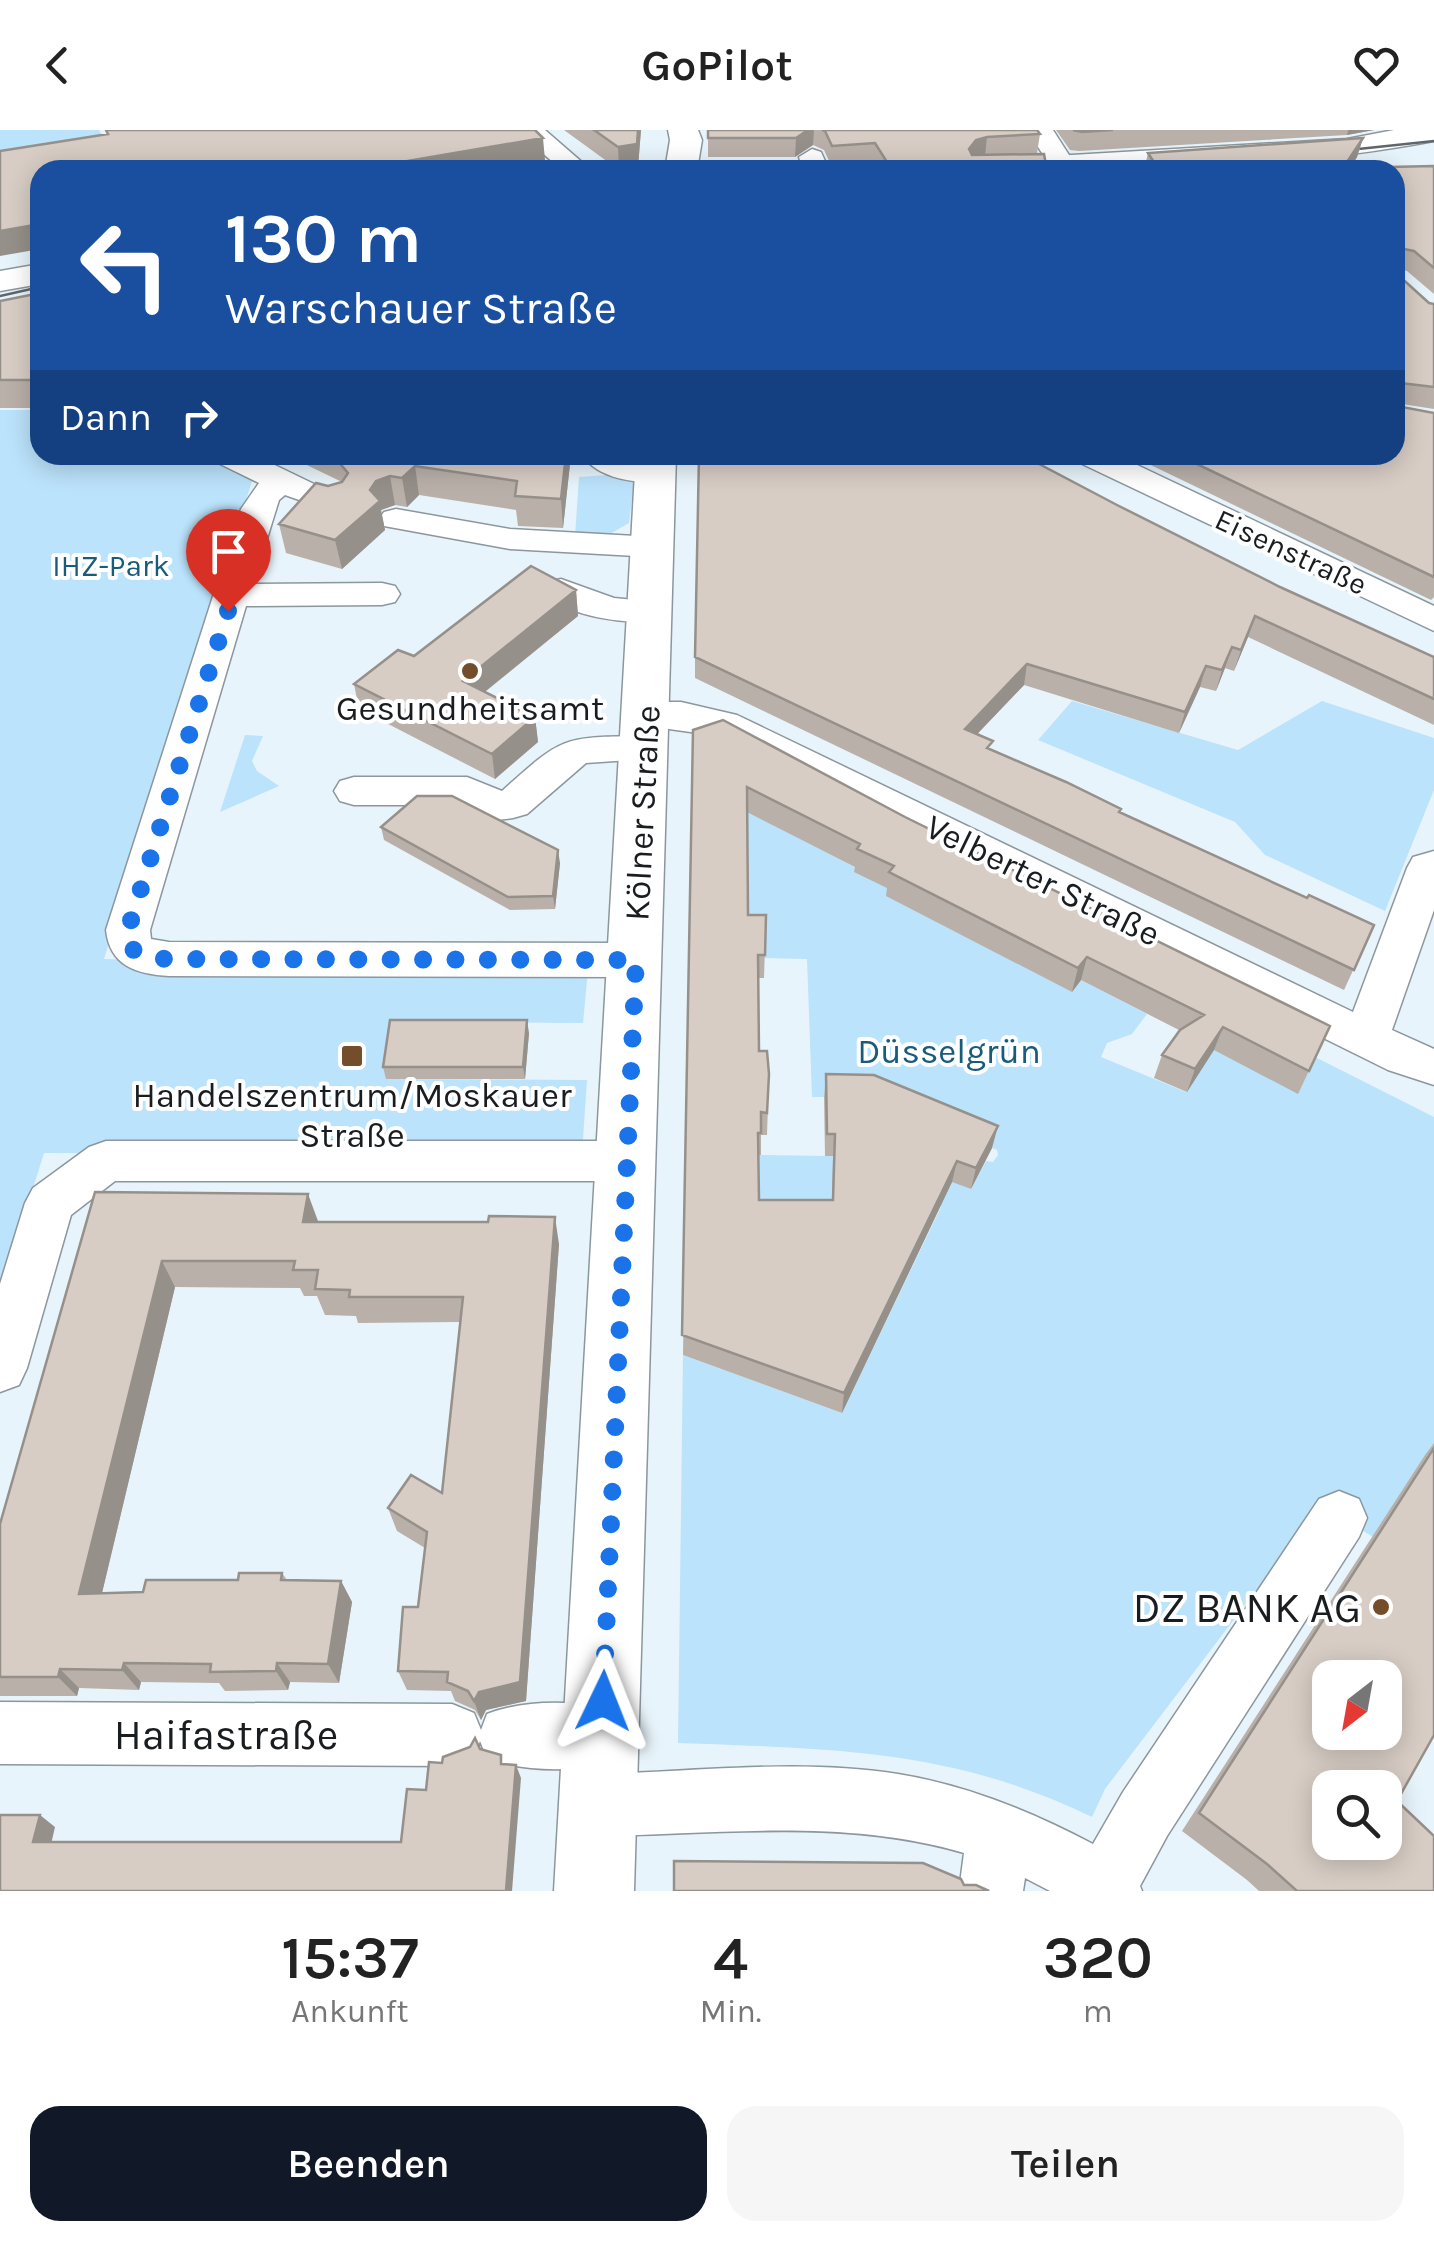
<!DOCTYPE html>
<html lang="de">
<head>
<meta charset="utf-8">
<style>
  :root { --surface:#fff; --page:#f6f6f6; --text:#222; --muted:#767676; --accent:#111827 }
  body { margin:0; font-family:Karla,sans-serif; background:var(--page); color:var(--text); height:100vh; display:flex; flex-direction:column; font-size:38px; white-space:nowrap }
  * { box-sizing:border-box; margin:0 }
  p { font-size:32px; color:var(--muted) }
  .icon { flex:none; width:55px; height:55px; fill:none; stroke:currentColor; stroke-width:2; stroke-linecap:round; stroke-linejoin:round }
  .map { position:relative; height:1761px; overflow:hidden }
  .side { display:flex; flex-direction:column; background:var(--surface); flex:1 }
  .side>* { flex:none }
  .hud { position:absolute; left:30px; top:30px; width:1375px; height:305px; border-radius:30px; box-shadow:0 5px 25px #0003; background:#1a4fa0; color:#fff; overflow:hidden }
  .needle { width:65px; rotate:211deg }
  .buttons { position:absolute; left:1312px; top:1530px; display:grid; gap:20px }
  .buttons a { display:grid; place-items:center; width:90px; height:90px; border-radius:20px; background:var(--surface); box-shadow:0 5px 25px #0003; font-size:50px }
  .pin { position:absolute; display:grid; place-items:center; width:85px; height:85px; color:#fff; margin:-102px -42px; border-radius:50% 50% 50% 0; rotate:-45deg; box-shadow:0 0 10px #0007 }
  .pin .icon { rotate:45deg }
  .me { position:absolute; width:110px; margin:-55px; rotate:2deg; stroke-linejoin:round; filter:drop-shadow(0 0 8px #0008) }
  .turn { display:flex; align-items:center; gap:35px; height:210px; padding:0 30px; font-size:45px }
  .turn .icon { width:130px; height:130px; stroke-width:2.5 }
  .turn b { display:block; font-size:70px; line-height:85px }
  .then { display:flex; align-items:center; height:95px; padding:0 30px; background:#0003; gap:20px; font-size:38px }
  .eta { display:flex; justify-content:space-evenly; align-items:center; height:170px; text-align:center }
  .eta b { font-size:60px; font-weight:600; line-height:70px }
  .primary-button { display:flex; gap:20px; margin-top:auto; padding:20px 30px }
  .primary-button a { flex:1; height:115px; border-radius:30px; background:var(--accent); color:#fff; font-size:40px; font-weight:600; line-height:115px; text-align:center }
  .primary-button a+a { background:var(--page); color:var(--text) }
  header { display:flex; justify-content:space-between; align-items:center; height:130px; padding:0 30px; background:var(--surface); font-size:45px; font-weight:600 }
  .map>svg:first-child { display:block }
  .green { fill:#bbe3fb }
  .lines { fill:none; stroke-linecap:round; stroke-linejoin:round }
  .minor-casing { stroke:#8c979d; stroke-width:3 }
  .major-casing { stroke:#8c979d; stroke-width:3 }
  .minor { fill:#fff; fill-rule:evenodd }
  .major { fill:#fff; fill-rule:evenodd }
  .tram { stroke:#60676b; stroke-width:2.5 }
  .wall { fill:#b9b0a9 }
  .shaded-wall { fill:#96908a }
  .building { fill:#d7cdc5; stroke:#96908a; stroke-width:2.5; fill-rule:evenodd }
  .route { stroke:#1a73e8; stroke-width:18; stroke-dasharray:0 32.4 }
  .poi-dot { fill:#744e2a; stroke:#fff; stroke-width:4 }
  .labels { text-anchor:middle; stroke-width:8; stroke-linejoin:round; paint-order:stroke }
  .far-street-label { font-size:30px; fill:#191d1f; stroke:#fff }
  .far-park-label { font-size:30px; fill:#185b7a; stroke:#fff }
  .poi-label { font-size:35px; fill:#191d1f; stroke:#fff }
  .street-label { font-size:35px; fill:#191d1f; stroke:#fff }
  .park-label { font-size:35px; fill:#185b7a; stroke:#fff }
  .near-poi-label { font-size:42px; fill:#191d1f; stroke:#fff; text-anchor:end }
  .near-street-label { font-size:42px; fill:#191d1f; stroke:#fff }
</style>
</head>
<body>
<header><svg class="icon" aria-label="back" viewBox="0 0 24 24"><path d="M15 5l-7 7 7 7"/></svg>GoPilot<svg class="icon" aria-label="heart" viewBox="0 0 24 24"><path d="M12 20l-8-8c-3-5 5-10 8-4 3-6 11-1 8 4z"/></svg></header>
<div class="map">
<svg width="1434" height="1761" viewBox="0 0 1434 1761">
  <rect width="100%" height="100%" fill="#e8f4fb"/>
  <path class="green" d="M 0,0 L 99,0 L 106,11 L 0,45 Z
    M 0,280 L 40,280 L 40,325 L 222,325 L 252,351 L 104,829 L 588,840 L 583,893 L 396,892 L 387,949 L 587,950 L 582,1024 L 44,1023 L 0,1163 Z
    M 607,345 L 634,351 L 629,393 L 610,404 L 575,406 L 579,347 Z
    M 1072,571 L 1238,620 L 1322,571 L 1434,608 L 1434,660 L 1385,781 L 1265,725 L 1235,692 L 1038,610 Z
    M 245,605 L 263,606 L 252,631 L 257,641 L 279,656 L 220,682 Z
    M 757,675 L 783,700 L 894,757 L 887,766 L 1071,861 L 1081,850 L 1147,884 L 1132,904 L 1107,913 L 1101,927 L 1186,962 L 1214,920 L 1315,927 L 1434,987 L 1434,1331 L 1373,1407 L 1321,1375 L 1105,1659 L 1092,1687 C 950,1618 831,1619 678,1613 L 683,1225 L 842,1283 L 941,1077 L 746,1073 L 757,1025 L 894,1027 L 971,1059 L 986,1031 L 993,1032 L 998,1025 L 997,1020 L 871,967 L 812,967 L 807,829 L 764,828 L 748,809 L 735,682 Z"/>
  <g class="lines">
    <g class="minor-casing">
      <path id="minor" d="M 516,0 L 545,0 L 591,40 L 562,40 Z
        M 1027,0 L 1053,0 L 1076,36 L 1073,40 L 1053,40 Z
        M 812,19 L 821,22 L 829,40 L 803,40 L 799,27 Z
        M 212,325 L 254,325 L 314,354 L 319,361 L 314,368 L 302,371 L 285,365 L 279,370 L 253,454 L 382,453 L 395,456 L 400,464 L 395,472 L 382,475 L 246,476 L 150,800 L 151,809 L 169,812 L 636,813 L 652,818 L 658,830 L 652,842 L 636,847 L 169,846 C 136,844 110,836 106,800 L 241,379 L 259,353 L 216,332 Z
        M 582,325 L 619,325 L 667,335 L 671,342 L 667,349 C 640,356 598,349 582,325 Z
        M 1074,325 L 1116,325 L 1434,476 L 1434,501 L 1078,332 Z
        M 396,379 L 510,399 L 654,407 L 666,410 L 671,417 L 666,424 L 654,427 L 510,419 L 384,396 L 379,389 L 384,382 Z
        M 561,449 L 614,468 L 665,473 L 670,481 L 665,489 C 635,497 561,487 543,460 L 548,452 Z
        M 647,572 L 681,572 L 737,585 L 1353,882 L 1407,738 L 1413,727 L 1434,721 L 1434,780 L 1392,900 L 1434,919 L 1434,955 L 1388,940 L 712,605 L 633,594 L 628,585 L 633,576 Z
        M 645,606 L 659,610 L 665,619 L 659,628 L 586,633 L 527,684 L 513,688 L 497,690 L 461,675 L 354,675 L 340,671 L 334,661 L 340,651 L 354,647 L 467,647 L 502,661 C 563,606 562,607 645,606 Z
        M 106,1011 L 627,1011 L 644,1017 L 651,1031 L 644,1045 L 627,1051 L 115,1051 L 71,1085 L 27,1238 L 19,1255 L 0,1262 L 0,1154 L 25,1073 L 33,1058 L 89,1017 Z
        M 1339,1361 L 1359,1369 L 1367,1388 L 1359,1407 L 1167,1706 L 1140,1756 L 1142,1761 L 1050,1761 L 1025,1748 L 1023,1761 L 959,1761 L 964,1723 C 845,1688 720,1704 598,1706 L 576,1697 L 567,1675 L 576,1653 L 598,1644 C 697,1642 800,1628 898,1644 C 966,1655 1033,1682 1093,1714 L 1123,1662 L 1319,1369 Z
        M 0,1572 L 452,1574 L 474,1583 L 481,1600 L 487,1584 C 525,1569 585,1569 623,1584 L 632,1606 L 623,1628 C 585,1643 525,1643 487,1628 L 480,1611 L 474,1627 L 452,1636 L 0,1634 Z"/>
    </g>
    <g class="major-casing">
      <path id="major" d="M 668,0 L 698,0 L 702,10 L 697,40 L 665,40 L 670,10 Z
        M 1394,0 L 1434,0 L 1434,11 C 1281,40 1126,40 970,40 L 975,33 L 986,30 L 1347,9 Z
        M 40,134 L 40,154 L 0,161 L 0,141 Z
        M 636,325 L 676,325 L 634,1761 L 554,1761 Z"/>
    </g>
    <use href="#minor" class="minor"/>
    <use href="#major" class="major"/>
    <path class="tram" d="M 1330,22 L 1434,11
      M 1042,40 L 1175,32
      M 0,166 L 40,157"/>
  </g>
  <path class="wall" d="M 564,0 L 641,0 L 638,37 L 619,40 Z
    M 708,0 L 1037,0 L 1040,4 L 1037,23 L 1018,24 L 1047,40 L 878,40 L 873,32 L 831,35 L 824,20 L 813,15 L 795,27 L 708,27 Z
    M 1056,0 L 1374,0 L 1347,5 L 1079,21 L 1070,20 Z
    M 1363,8 L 1357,27 L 1350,38 L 1434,36 L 1434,164 L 1407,141 L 1398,139 L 1398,145 L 1429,173 L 1434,174 L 1434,279 L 1402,274 L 1402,277 L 1434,283 L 1434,467 L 1431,470 L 1130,325 L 1395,325 L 1395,40 L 1144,40 L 1148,23 Z
    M 40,163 L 40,278 L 0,278 L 0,171 Z
    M 286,325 L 571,325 L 563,398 L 518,396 L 516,380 L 419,365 L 407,377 L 395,375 L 381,380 L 385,400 L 342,439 L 286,423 L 279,394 L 328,356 L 342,352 Z
    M 1117,375 L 1280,457 L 1434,527 L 1434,595 L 1248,507 L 1234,541 L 1225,538 L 1216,561 L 1200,557 L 1179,603 L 1024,555 L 977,604 L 991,620 L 1120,682 L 1307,768 L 1374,795 L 1344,860 L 695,548 L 695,527 Z
    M 576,460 L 578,486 L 485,562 L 535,587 L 538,612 L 495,649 L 359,579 L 354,554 L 414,526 Z
    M 693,600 L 905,687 L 1330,896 L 1298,964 L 1214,920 L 1187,962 L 1154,948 L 1162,925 L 1179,900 L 1081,850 L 1072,862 L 886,766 L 887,758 L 854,742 L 855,737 L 747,682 L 748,785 L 766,785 L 764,848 L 758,848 L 759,921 L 769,944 L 767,1005 L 761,1005 L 761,1025 L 758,1025 L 759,1070 L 832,1070 L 833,1026 L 825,1026 L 824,967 L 826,944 L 992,1018 L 971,1059 L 952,1052 L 842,1283 L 683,1225 Z
    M 381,697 L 560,733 L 555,779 L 510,780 L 384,710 Z
    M 529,903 L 525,949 L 386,949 L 383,937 Z
    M 95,1062 L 318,1092 L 559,1114 L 526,1571 L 486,1580 L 481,1590 L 475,1580 L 455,1571 L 451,1561 L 407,1560 L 398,1541 L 418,1477 L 425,1418 L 397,1401 L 388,1378 L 442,1363 L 460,1192 L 358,1193 L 356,1186 L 325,1185 L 317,1166 L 304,1166 L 300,1158 L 175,1157 L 102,1463 L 143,1462 L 282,1443 L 287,1450 L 341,1451 L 352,1472 L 339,1553 L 290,1552 L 288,1560 L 225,1561 L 219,1553 L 141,1552 L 139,1560 L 79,1558 L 77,1566 L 0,1566 L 0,1394 Z
    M 1434,1313 L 1434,1605 L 1397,1671 L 1434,1761 L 1259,1761 L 1247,1750 L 1182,1701 L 1425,1325 Z"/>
  <path class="shaded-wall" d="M 638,0 L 641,0 L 638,37 L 619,40 L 618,17 Z
    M 808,0 L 814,0 L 813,15 L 795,27 L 796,8 Z
    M 1348,0 L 1374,0 L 1347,5 Z
    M 987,7 L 985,26 L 974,29 L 969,19 L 976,10 Z
    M 543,8 L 545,30 L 488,40 L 355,40 Z
    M 1363,8 L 1357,27 L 1349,40 L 1343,40 Z
    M 40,94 L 40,119 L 0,126 L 0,101 Z
    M 566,325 L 571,325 L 563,398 L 561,369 Z
    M 415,336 L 419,365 L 407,377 L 402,348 Z
    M 390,346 L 395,375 L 381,380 L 385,400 L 342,439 L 335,410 L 376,351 Z
    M 576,460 L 578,486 L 467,576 L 463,551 Z
    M 1255,486 L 1248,507 L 1234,541 L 1241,520 Z
    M 1232,517 L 1225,538 L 1216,561 L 1222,540 Z
    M 1027,534 L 1024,555 L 962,620 L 965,599 Z
    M 1206,536 L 1200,557 L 1179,603 L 1185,582 Z
    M 535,587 L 538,612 L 495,649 L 492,624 Z
    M 558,720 L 560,733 L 555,779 L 553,766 Z
    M 1087,827 L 1081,850 L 1072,862 L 1078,838 Z
    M 527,890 L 529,903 L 525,949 L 523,937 Z
    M 1223,897 L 1214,920 L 1187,962 L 1195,939 Z
    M 998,996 L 992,1018 L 971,1059 L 976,1038 Z
    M 957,1031 L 952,1052 L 842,1283 L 844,1263 Z
    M 308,1064 L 318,1091 L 313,1119 L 303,1092 Z
    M 555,1087 L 559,1114 L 526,1571 L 486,1580 L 481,1590 L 474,1571 Z
    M 162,1131 L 175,1157 L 97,1484 L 79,1464 Z
    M 341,1451 L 352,1472 L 339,1553 L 328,1534 Z
    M 124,1533 L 141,1552 L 139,1560 L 122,1540 Z
    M 277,1533 L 290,1552 L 288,1560 L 276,1541 Z
    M 60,1539 L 79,1558 L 77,1566 L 58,1547 Z
    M 516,1635 L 521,1648 L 512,1761 L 506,1761 Z
    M 40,1685 L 55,1697 L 49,1723 L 33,1712 Z"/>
  <path class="building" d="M 106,0 L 535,0 L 543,8 L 355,40 L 40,40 L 40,94 L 0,101 L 0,21 L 108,4 Z
    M 594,0 L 638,0 L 637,14 L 618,17 Z
    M 708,0 L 808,0 L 796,8 L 708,8 Z
    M 822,0 L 1037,0 L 1040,4 L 987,7 L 976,10 L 969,19 L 972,25 L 1044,24 L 1047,40 L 892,40 L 875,13 L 832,16 L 825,1 Z
    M 1073,0 L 1113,0 L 1082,2 Z
    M 1363,8 L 1343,38 L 1434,36 L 1434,138 L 1414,121 L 1399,118 L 1398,145 L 1429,173 L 1434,174 L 1434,257 L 1400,253 L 1402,277 L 1434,283 L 1434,447 L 1178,325 L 1395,325 L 1395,40 L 1159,40 L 1148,23 Z
    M 40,163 L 40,250 L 0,250 L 0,171 Z
    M 340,325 L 566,325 L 561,369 L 515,366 L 517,351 L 415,336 L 402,348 L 390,346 L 376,351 L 370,360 L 380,371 L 335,410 L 279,394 L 316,353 L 328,356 L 342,352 L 348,343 L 338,331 L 343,326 Z
    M 699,325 L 1022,325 L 1117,375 L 1280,457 L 1434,527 L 1434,569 L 1255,486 L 1241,520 L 1232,517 L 1222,540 L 1206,536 L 1185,582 L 1027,534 L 965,599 L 993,611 L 987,618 L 1066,652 L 1121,679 L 1119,682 L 1307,768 L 1309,765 L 1374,795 L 1354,840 L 695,527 Z
    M 531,436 L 576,460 L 463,551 L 535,587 L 492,624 L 354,554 L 398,520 L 414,526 Z
    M 723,590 L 905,687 L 1330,896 L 1309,941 L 1223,897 L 1195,939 L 1162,925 L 1180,900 L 1204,885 L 1087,827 L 1078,838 L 889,742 L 894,736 L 857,719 L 860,714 L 747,657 L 748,785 L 766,785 L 765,825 L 758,825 L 759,921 L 767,921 L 769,944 L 767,983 L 761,982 L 761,1003 L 758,1003 L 759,1070 L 833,1070 L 835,1004 L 827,1004 L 826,944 L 874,945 L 998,996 L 976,1038 L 957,1031 L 844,1263 L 682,1205 L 693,600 Z
    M 417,666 L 452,666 L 558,720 L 553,766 L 508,767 L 381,697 Z
    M 390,890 L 527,890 L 523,937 L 383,937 Z
    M 95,1062 L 308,1064 L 303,1092 L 488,1092 L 489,1086 L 555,1087 L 520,1552 L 479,1562 L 474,1571 L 468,1561 L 447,1552 L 448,1542 L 398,1541 L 403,1477 L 418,1477 L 427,1402 L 388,1378 L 411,1345 L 442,1363 L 463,1167 L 349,1167 L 350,1160 L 315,1159 L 318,1140 L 293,1140 L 295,1131 L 162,1131 L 79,1464 L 143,1462 L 146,1450 L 238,1450 L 239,1443 L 282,1443 L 281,1450 L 341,1451 L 328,1534 L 277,1533 L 276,1541 L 210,1542 L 211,1534 L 124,1533 L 122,1540 L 60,1539 L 58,1547 L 0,1547 L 0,1394 Z
    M 1434,1318 L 1434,1605 L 1397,1671 L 1434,1706 L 1434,1761 L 1297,1761 L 1267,1734 L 1199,1683 ZM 1330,1548 L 1385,1548 L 1385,1602 L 1330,1602 ZM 1330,1658 L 1385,1658 L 1385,1712 L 1330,1712 Z
    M 475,1608 L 480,1619 L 501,1625 L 501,1634 L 516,1635 L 506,1761 L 0,1761 L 0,1685 L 40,1685 L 33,1712 L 401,1712 L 407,1659 L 426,1660 L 429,1632 L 442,1633 L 443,1627 L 470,1617 Z
    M 674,1731 L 923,1733 L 961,1749 L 964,1755 L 976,1755 L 989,1761 L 674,1761 Z"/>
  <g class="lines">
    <path class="route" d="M 228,481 L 128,800 L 130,818 L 149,828 L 169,829 L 636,830 L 603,1571"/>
  </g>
  <g class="poi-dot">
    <circle cx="470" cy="541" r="10"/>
    <rect x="340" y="914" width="24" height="24" rx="5"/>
    <circle cx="1381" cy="1477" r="10"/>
  </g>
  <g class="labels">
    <g class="far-street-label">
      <text transform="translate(1291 422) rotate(25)" y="10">Eisenstraße</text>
    </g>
    <g class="far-park-label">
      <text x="111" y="446">IHZ-Park</text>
    </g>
    <g class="poi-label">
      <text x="470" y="590">Gesundheitsamt</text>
      <text x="352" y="977">Handelszentrum/Moskauer<tspan x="352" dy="40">Straße</tspan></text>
    </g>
    <g class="street-label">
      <text transform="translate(642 683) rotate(-87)" y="12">Kölner Straße</text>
      <text transform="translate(1043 750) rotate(26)" y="12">Velberter Straße</text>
    </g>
    <g class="park-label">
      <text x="949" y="933">Düsselgrün</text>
    </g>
    <g class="near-poi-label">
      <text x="1361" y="1492">DZ BANK AG</text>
    </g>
    <g class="near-street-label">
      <text x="226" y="1619">Haifastraße</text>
    </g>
  </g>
</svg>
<div class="buttons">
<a><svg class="needle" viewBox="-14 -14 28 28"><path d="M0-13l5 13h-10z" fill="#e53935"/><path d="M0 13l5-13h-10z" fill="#767676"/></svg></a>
<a><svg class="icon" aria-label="search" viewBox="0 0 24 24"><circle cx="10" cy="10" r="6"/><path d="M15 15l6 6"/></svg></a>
</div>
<div class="pin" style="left:228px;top:481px;background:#d93025"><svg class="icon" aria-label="arrive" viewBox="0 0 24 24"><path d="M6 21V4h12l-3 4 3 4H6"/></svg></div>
<svg class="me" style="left:603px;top:1571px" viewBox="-20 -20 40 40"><path d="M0-17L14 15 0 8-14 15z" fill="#1a73e8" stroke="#fff" stroke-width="4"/></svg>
<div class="hud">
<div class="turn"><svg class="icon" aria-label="left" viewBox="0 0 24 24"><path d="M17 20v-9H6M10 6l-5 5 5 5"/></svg><div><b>130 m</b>Warschauer Straße</div></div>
<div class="then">Dann<svg class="icon" aria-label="right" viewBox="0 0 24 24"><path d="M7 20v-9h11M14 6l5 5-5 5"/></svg></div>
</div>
</div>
<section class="side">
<div class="eta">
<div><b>15:37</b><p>Ankunft</p></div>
<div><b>4</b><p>Min.</p></div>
<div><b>320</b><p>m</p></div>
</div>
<div class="primary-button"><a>Beenden</a><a>Teilen</a></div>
</section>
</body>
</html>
